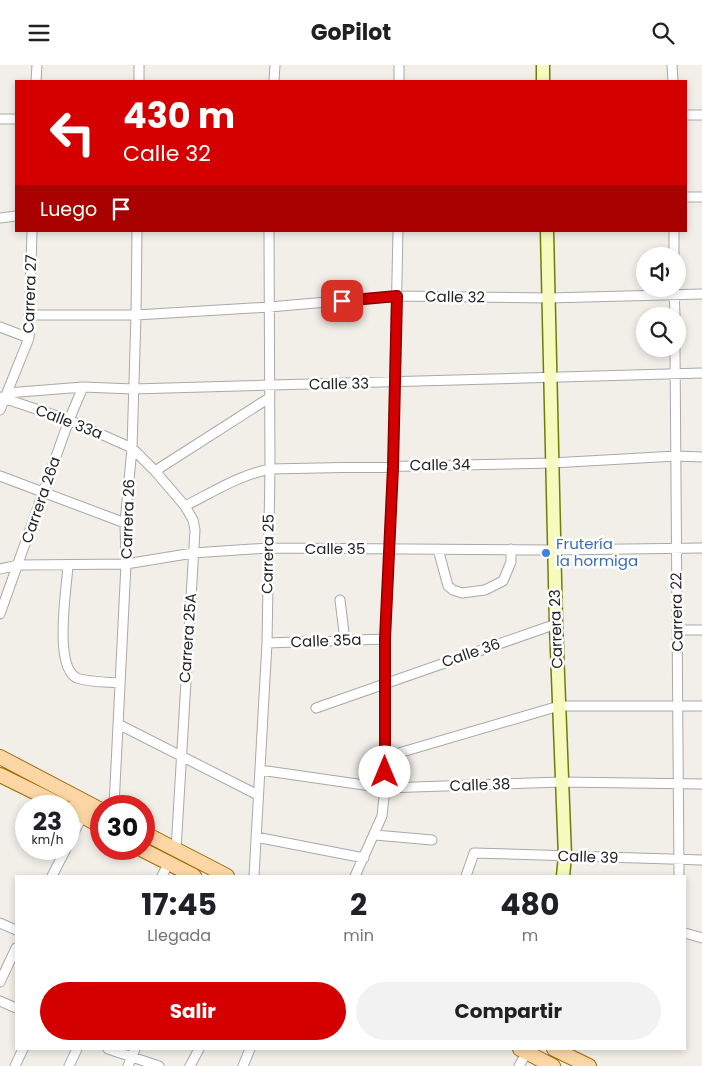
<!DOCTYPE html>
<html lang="es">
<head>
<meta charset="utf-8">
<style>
  :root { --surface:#fff; --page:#f2f2f2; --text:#202124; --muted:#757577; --accent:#d40000 }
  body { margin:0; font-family:Poppins,sans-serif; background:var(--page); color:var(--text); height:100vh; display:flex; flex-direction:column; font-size:19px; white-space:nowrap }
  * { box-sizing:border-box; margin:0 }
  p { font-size:16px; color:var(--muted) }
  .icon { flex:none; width:28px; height:28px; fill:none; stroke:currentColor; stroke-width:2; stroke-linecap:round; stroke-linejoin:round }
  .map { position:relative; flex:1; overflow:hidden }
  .details { position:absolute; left:15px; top:810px; width:671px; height:175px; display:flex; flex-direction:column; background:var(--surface); border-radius:0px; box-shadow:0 2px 8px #0003 }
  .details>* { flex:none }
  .top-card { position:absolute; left:15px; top:15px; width:672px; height:152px; border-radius:0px; box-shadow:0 2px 8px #0003; background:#d40000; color:#fff; overflow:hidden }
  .tools { position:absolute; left:636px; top:182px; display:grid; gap:10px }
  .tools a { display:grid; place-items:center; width:50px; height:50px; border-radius:50%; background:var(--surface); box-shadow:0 2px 8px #0003; font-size:25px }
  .speed { position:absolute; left:15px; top:730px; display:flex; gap:10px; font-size:25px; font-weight:700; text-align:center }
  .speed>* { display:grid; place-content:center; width:65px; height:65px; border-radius:50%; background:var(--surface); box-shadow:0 2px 8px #0003; line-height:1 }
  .speed small { font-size:12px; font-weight:400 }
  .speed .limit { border:8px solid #d22; background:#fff; color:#111 }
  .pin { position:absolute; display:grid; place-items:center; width:42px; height:42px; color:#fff; margin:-21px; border-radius:10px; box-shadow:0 2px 8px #0006 }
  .me { position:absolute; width:55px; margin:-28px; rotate:0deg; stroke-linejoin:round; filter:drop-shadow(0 0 4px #0008) }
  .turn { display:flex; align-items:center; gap:18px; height:105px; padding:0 25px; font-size:22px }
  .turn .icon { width:65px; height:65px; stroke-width:2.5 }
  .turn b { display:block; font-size:35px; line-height:42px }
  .then { display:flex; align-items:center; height:48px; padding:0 25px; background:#0003; gap:10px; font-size:19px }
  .eta { display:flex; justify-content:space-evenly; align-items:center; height:85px; text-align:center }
  .eta b { font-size:30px; font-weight:700; line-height:35px }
  .action { display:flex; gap:10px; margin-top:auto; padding:10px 25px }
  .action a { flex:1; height:58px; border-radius:30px; background:var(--accent); color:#fff; font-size:20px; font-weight:700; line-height:58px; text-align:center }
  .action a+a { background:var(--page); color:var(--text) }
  header { display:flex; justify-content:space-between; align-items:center; height:65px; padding:0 25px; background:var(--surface); font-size:22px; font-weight:700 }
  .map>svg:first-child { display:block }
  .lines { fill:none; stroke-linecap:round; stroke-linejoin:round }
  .street-casing { stroke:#a9a9a9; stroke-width:11 }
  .secondary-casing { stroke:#707d05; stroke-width:15 }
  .primary-casing { stroke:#a06b00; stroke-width:16 }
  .street { stroke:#fff; stroke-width:9 }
  .secondary { stroke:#f7fabf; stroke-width:12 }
  .primary { stroke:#fcd6a4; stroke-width:14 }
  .route-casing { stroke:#8a0000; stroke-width:12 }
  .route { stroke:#d40000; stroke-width:9 }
  .shop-dot { fill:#3f7fe0; stroke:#fff; stroke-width:2 }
  .labels { text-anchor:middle; stroke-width:5; stroke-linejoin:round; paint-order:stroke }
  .street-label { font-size:15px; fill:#222; stroke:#fff }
  .shop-label { font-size:15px; fill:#366cbe; stroke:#fff; text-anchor:start }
</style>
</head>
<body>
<header><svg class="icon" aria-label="menu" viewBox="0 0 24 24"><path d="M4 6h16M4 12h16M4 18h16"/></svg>GoPilot<svg class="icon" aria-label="search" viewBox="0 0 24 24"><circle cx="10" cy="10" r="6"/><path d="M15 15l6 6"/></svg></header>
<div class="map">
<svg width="702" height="1001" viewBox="0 0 702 1001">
  <rect width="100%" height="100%" fill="#f2efe9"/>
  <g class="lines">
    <g class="street-casing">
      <path id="street" d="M 672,0 L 673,16
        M 36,16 L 37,0
        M 139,16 L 139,0
        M 274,16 L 275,0
        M 399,16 L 399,0
        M 686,50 L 702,50
        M 0,54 L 16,54
        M 686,132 L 702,132
        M 0,153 L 16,151
        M 674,166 L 674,191
        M 674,224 L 675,251
        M 29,250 L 136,250 L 269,242 L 397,231 L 549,233 L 702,229
        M 0,262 L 29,273
        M 675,284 L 679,811
        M 7,328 L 83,322 L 133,324 L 702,308
        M 0,332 L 69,355 L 132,383 L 155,406 L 185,441 L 193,455 L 195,465 L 176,785
        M 0,345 L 29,273 L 32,166
        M 155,406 L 269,333
        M 0,411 L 125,458
        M 185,441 C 213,427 239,410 270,404 L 552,398 L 676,391 L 702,392
        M 438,484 L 448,521 L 453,525 L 462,528 L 485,525 L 503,516 L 511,497 L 511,484
        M 68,500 C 67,522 53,602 77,613 C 87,617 108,617 120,618
        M 0,504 L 18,500 L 126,499 L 193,488 L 268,483 L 554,485 L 702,483
        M 340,535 L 345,576
        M 0,549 L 69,355 L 83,322
        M 677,565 L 702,565
        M 267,578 L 385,574
        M 316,643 L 556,559
        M 118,659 L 258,730
        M 385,692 L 559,641 L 702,641
        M 260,705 L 385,723 L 561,717 L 702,719
        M 114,741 L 126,499 L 125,458 L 132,383 L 136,250 L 137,166
        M 375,770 L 432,775
        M 256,772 L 364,793
        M 69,778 L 82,751
        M 52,811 L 66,784
        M 162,811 L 168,799
        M 254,811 L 267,578 L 270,404 L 269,166
        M 355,811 L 382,751 L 385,723 L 385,574 L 393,401 L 398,166
        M 466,811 L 474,788 L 702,795
        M 0,858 L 16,865
        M 685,868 L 702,873
        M 0,917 L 16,883
        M 0,936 L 16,943
        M 108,984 L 159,1001
        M 15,1001 L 23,984
        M 69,1001 L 77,984
        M 128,1001 L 135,984
        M 190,1001 L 199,984
        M 243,1001 L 250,984
        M 519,1001 L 527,987"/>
    </g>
    <g class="secondary-casing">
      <path id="secondary" d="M 543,0 L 543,16
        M 547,166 L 556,559 L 565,791 L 563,811"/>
    </g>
    <g class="primary-casing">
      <path id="primary" d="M 0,692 L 101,745
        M 0,710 L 63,741
        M 69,744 L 101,761
        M 144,768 L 227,811
        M 141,784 L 194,811
        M 520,984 L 553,1001
        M 554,984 L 589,1001"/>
    </g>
    <use href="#street" class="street"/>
    <use href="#secondary" class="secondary"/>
    <use href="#primary" class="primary"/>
  </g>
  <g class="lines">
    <g class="route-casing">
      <path id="route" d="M 342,236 L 397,231 L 393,402 L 385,574 L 385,707"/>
    </g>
    <use href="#route" class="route"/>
  </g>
  <circle class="shop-dot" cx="546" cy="488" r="5"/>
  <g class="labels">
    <g class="street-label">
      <text transform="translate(30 229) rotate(-88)" y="5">Carrera 27</text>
      <text transform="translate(455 232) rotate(1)" y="5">Calle 32</text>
      <text transform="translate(339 319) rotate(-1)" y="5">Calle 33</text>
      <text transform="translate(69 357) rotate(21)" y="5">Calle 33a</text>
      <text transform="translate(440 400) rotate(-1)" y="5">Calle 34</text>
      <text transform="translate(41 435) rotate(-71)" y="5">Carrera 26a</text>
      <text transform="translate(128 454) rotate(-88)" y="5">Carrera 26</text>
      <text x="335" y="489">Calle 35</text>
      <text transform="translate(268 489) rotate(-89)" y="5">Carrera 25</text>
      <text transform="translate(677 547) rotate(-91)" y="5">Carrera 22</text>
      <text transform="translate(556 564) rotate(-92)" y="5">Carrera 23</text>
      <text transform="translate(188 573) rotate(-86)" y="5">Carrera 25A</text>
      <text transform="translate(326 576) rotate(-2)" y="5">Calle 35a</text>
      <text transform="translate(471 588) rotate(-19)" y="5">Calle 36</text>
      <text transform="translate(480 720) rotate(-2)" y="5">Calle 38</text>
      <text transform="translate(588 792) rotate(2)" y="5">Calle 39</text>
    </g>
    <g class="shop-label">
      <text x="556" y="484">Frutería<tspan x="556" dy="17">la hormiga</tspan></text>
    </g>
  </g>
</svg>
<div class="tools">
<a><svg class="icon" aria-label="sound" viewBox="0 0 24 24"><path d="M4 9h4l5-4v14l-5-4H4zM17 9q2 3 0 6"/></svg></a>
<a><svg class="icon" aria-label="search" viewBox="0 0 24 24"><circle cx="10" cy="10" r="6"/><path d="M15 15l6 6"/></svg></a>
</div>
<div class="speed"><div>23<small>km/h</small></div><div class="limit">30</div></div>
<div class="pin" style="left:342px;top:236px;background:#d93025"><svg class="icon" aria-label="arrive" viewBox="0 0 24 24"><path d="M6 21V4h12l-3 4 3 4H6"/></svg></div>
<svg class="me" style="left:385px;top:707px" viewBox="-20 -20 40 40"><circle r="19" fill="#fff"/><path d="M0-13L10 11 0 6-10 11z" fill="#d40000"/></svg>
<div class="top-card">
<div class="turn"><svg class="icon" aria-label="left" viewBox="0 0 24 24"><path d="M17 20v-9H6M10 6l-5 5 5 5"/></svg><div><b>430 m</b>Calle 32</div></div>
<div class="then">Luego<svg class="icon" aria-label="arrive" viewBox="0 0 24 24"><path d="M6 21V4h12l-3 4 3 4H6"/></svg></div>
</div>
<section class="details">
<div class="eta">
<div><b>17:45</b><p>Llegada</p></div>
<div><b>2</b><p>min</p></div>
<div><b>480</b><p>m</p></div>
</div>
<div class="action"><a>Salir</a><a>Compartir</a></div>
</section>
</div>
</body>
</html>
